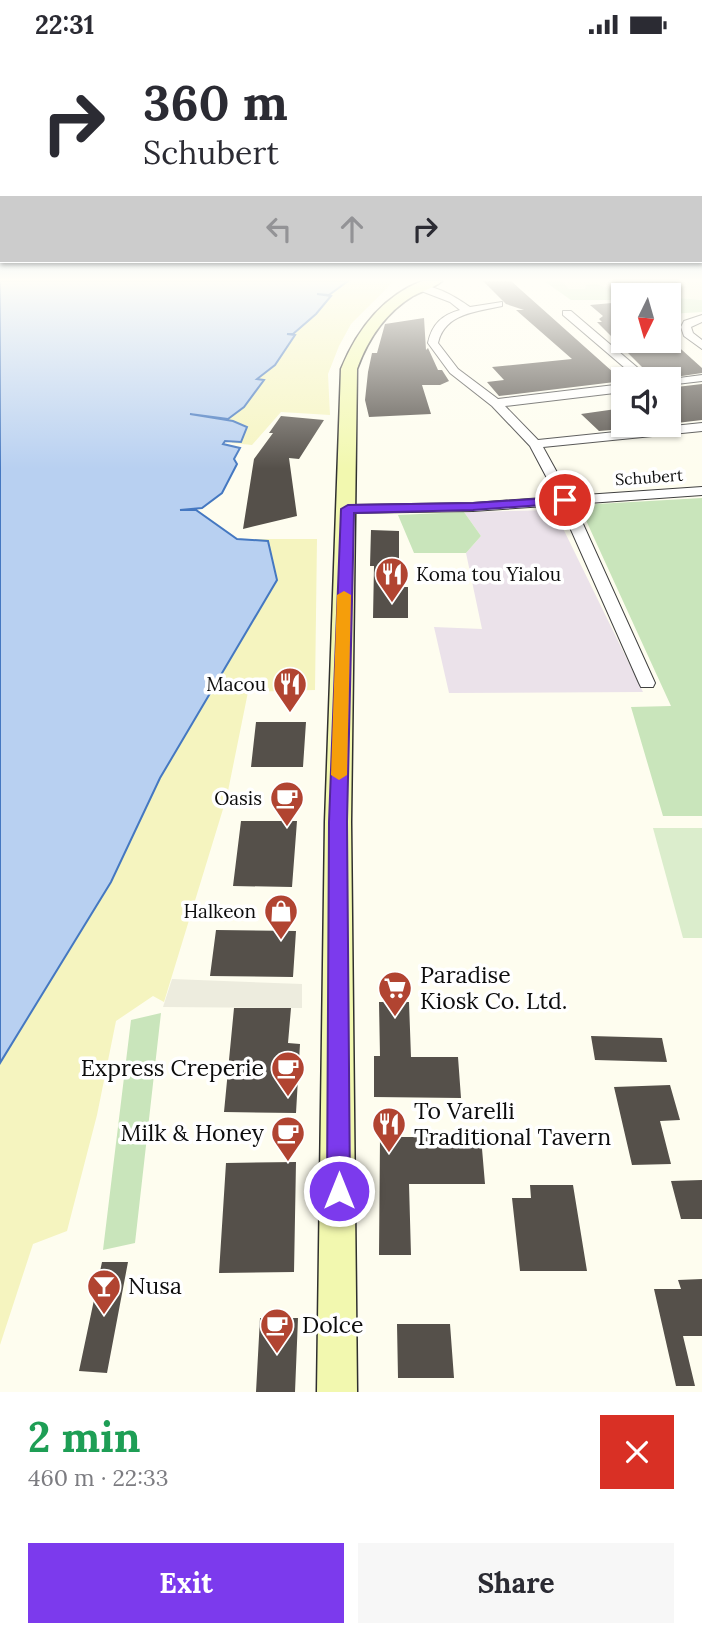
<!DOCTYPE html>
<html lang="en">
<head>
<meta charset="utf-8">
<style>
  :root { --surface:#fff; --page:#f7f7f7; --text:#2b2b33; --muted:#7c7c81; --accent:#7c3aed }
  body { margin:0; font-family:Lora,serif; background:var(--page); color:var(--text); height:100vh; display:flex; flex-direction:column; font-size:26px; white-space:nowrap }
  * { box-sizing:border-box; margin:0 }
  p { font-size:23px; color:var(--muted) }
  .icon { flex:none; width:38px; height:38px; fill:none; stroke:currentColor; stroke-width:2; stroke-linecap:round; stroke-linejoin:round }
  .map { position:relative; height:1343px; overflow:hidden }
  .details { display:flex; flex-direction:column; background:var(--surface); flex:1 }
  .details>* { flex:none }
  .hud { position:absolute; left:0px; top:0px; width:704px; height:214px; box-shadow:0 2px 5px #0004; background:#fff; color:var(--text); overflow:hidden }
  .needle { width:46px; rotate:185deg }
  .buttons { position:absolute; left:611px; top:234px; display:grid; gap:14px }
  .buttons a { display:grid; place-items:center; width:70px; height:70px; border-radius:0px; background:var(--surface); box-shadow:0 2px 5px #0004; font-size:35px }
  .pin { position:absolute; display:grid; place-items:center; width:60px; height:60px; color:#fff; margin:-30px; border:4px solid #fff; border-radius:50%; box-shadow:0 2px 7px #0007 }
  .me { position:absolute; width:77px; margin:-38px; rotate:0deg; stroke-linejoin:round; filter:drop-shadow(0 0 5px #0008) }
  .turn { display:flex; align-items:center; gap:24px; height:147px; padding:0 28px; font-size:32px }
  .turn .icon { width:91px; height:91px; stroke-width:2.5 }
  .turn b { display:block; font-size:49px; line-height:60px }
  .lanes { display:flex; align-items:center; height:66px; padding:0 28px; background:#0003; justify-content:center; gap:35px; direction:ltr }
  .lanes .off { opacity:.35 }
  .round { display:grid; place-items:center; flex:none; width:74px; height:74px; border-radius:0px; background:var(--page) }
  .summary { display:flex; align-items:center; justify-content:space-between; height:119px; padding:0 28px }
  h1 { font-size:42px; font-weight:800; line-height:52px; color:#1e9e55 }
  .cta { display:flex; gap:14px; margin-top:auto; padding:14px 28px }
  .cta a { flex:1; height:80px; border-radius:0px; background:var(--accent); color:#fff; font-size:28px; font-weight:800; line-height:80px; text-align:center }
  .cta a+a { background:var(--page); color:var(--text) }
  .status { display:flex; justify-content:space-between; align-items:center; height:49px; padding:0 35px; background:var(--surface); direction:ltr }
  .status svg { height:19px; fill:currentColor }
  .map>svg:first-child { display:block }
  .industrial { fill:#ebe2ea }
  .farmland { fill:#eef1d1 }
  .green { fill:#c9e5bb }
  .sand { fill:#f5f4bf }
  .pitch { fill:#dbedcc }
  .plaza { fill:#edecde }
  .water { fill:#b8d0f1; stroke:#4578c1; stroke-width:2 }
  .building { fill:#55504a }
  .lines { fill:none; stroke-linecap:round; stroke-linejoin:round }
  .street-casing { stroke:#404040; stroke-width:2 }
  .secondary-casing { stroke:#2f2f2f; stroke-width:3 }
  .street { fill:#fff; fill-rule:evenodd }
  .secondary { fill:#f2f8af; fill-rule:evenodd }
  .route { fill:#7c3aed; stroke:#51269a; stroke-width:2 }
  .slow { fill:#f59e0b }
  .labels { text-anchor:middle; stroke-width:7; stroke-linejoin:round; paint-order:stroke }
  .far-street-label { font-size:16px; fill:#0d0d0d; stroke:#fff }
  .poi-label { font-size:19px; fill:#0d0d0d; stroke:#fff; text-anchor:end }
  .near-poi-label { font-size:23px; fill:#0d0d0d; stroke:#fff; text-anchor:start }
</style>
</head>
<body>
<div class="status"><b>22:31</b><svg viewBox="0 0 49 12"><path d="M0 12V9h3v3zM5 12V6h3v6zM10 12V3h3v9zM15 12V0h3v12zM26 1h20v11H26zM47 4h2v5h-2z"/></svg></div>
<div class="map">
<svg width="702" height="1343" viewBox="0 0 702 1343">
  <rect width="100%" height="100%" fill="#fefdef"/>
  <path class="industrial" d="M 554,461 L 643,643 L 449,644 L 434,578 L 482,580 L 466,504 L 481,487 L 464,463 Z"/>
  <path class="farmland" d="M 562,232 L 702,232 L 702,251 L 617,243 L 597,235 L 586,240 L 569,240 Z"/>
  <path class="green" d="M 544,232 L 562,232 L 569,240 L 585,240 L 586,236 L 597,235 L 617,243 L 660,247 L 623,247 L 623,251 L 571,251 Z
    M 668,248 L 702,251 L 702,263 L 669,265 Z
    M 702,449 L 702,767 L 663,767 L 631,658 L 671,657 L 579,456 Z
    M 464,463 L 481,487 L 466,504 L 414,504 L 398,466 Z
    M 161,964 L 135,1194 L 103,1201 L 131,971 Z"/>
  <path class="sand" d="M 348,232 L 394,232 L 351,275 L 339,297 L 328,325 L 330,366 L 281,363 L 252,396 L 232,394 L 228,370 L 244,358 L 263,331 L 247,329 L 275,316 L 295,287 L 282,285 L 330,247 L 300,244 Z
    M 196,461 L 237,490 L 317,490 L 315,641 L 248,643 L 227,747 L 164,953 L 153,947 L 116,972 L 97,1066 L 67,1182 L 33,1195 L 0,1296 L 0,904 Z"/>
  <path class="pitch" d="M 653,779 L 702,779 L 702,889 L 683,889 Z"/>
  <path class="plaza" d="M 172,930 L 302,935 L 302,959 L 163,958 Z"/>
  <path class="water" d="M 0,232 L 348,232 L 329,246 L 317,245 L 331,247 L 316,265 L 293,285 L 287,285 L 295,286 L 275,316 L 257,330 L 264,331 L 244,358 L 228,370 L 190,365 L 233,372 L 247,378 L 241,393 L 225,392 L 223,395 L 240,399 L 234,410 L 237,415 L 222,444 L 202,459 L 180,461 L 196,461 L 237,490 L 268,492 L 277,531 L 160,729 L 111,833 L 0,1014 Z"/>
  <path class="building" d="M 483,232 L 511,232 L 623,332 L 499,347 L 487,333 L 504,331 L 492,318 L 572,310 L 516,261 L 524,261 L 506,255 Z
    M 623,253 L 623,292 L 672,292 L 702,319 L 702,324 L 655,331 L 597,273 L 602,273 L 599,270 L 603,267 L 590,256 Z
    M 424,269 L 426,301 L 428,299 L 438,321 L 442,321 L 449,332 L 440,336 L 422,336 L 431,365 L 369,368 L 365,351 L 368,323 L 372,304 L 377,304 L 385,275 Z
    M 702,335 L 702,371 L 668,375 L 668,339 Z
    M 623,359 L 623,380 L 599,382 L 581,365 Z
    M 281,367 L 324,371 L 299,410 L 289,409 L 297,467 L 243,480 L 254,410 L 273,384 L 269,384 Z
    M 371,481 L 399,482 L 399,538 L 408,538 L 408,569 L 373,569 L 374,517 L 370,517 Z
    M 256,673 L 306,673 L 303,718 L 251,718 Z
    M 241,772 L 297,772 L 292,838 L 233,837 Z
    M 216,881 L 296,882 L 293,928 L 210,927 Z
    M 379,953 L 409,953 L 411,1008 L 458,1008 L 461,1049 L 374,1048 L 374,1007 L 380,1007 Z
    M 234,959 L 291,959 L 288,994 L 300,995 L 296,1064 L 224,1063 Z
    M 591,987 L 662,989 L 667,1013 L 595,1011 Z
    M 670,1036 L 680,1071 L 660,1072 L 671,1115 L 632,1116 L 614,1038 Z
    M 380,1088 L 481,1088 L 485,1135 L 409,1135 L 411,1206 L 379,1206 Z
    M 296,1113 L 294,1223 L 219,1224 L 226,1114 Z
    M 702,1131 L 702,1170 L 681,1170 L 671,1132 Z
    M 530,1136 L 573,1136 L 587,1222 L 520,1222 L 512,1149 L 531,1149 Z
    M 102,1213 L 128,1213 L 107,1324 L 79,1322 Z
    M 702,1230 L 702,1287 L 683,1287 L 695,1337 L 676,1337 L 654,1240 L 681,1240 L 678,1231 Z
    M 260,1269 L 298,1269 L 295,1343 L 256,1343 Z
    M 397,1275 L 450,1275 L 454,1329 L 398,1329 Z"/>
  <g class="lines">
    <g class="street-casing">
      <path id="street" d="M 416,236 C 434,235 456,248 470,258 L 502,253 L 502,257 C 476,263 445,264 438,294 L 458,320 L 498,350 L 623,335 L 623,343 L 505,357 L 538,391 L 702,374 L 702,382 L 543,398 L 570,447 L 702,438 L 702,446 L 574,455 L 655,634 L 653,638 L 641,638 L 639,634 L 560,456 L 473,462 L 348,464 L 341,460 L 348,456 L 473,454 L 557,448 L 530,397 L 492,357 L 450,324 L 428,294 C 432,275 442,266 460,261 L 450,253 L 416,240 Z
        M 563,262 L 571,262 L 652,331 L 639,331 L 563,266 Z
        M 702,266 L 702,273 L 691,278 L 693,284 L 702,291 L 702,300 L 684,287 L 681,278 L 684,272 Z
        M 702,326 L 702,332 L 668,336 L 668,331 L 664,331 Z"/>
    </g>
    <g class="secondary-casing">
      <path id="secondary" d="M 422,232 L 442,232 C 434,239 422,242 413,247 C 385,264 368,290 357,320 L 351,773 L 357,1343 L 317,1343 L 325,773 L 341,320 C 357,281 382,248 422,232 Z"/>
    </g>
    <use href="#street" class="street"/>
    <use href="#secondary" class="secondary"/>
  </g>
  <linearGradient id="sky" x2="0" y2="1"><stop stop-color="#95bfec"/><stop offset="0.55" stop-color="#fffef8"/><stop offset="1" stop-color="#fffef8" stop-opacity="0"/></linearGradient>
  <rect width="702" height="420" fill="url(#sky)"/>
  <path class="route" d="M 565,448 L 569,449 L 569,454 L 473,461 L 354,464 L 347,773 L 350,1142 L 347,1149 L 339,1152 L 330,1149 L 327,1142 L 329,773 L 341,460 L 348,456 L 473,454 Z"/>
  <path class="slow" d="M 344,542 L 351,546 L 347,726 L 339,731 L 331,726 L 337,546 Z"/>
  <defs>
    <g id="restaurant-pin" transform="scale(1.75)"><path d="M0 17L-7.5 6A9.5 9.5 0 1 1 7.5 6Z" fill="#b14431" stroke="#fff"/><path d="M-5-6h1v4h1v-4h1v4h1v-4h1v5L-1.5 .5V6h-2V.5L-5-1ZM5-6V6H3V1.5H1.5Q1.5-4 5-6Z" fill="#fff"/></g>
    <g id="cafe-pin" transform="scale(1.75)"><path d="M0 17L-7.5 6A9.5 9.5 0 1 1 7.5 6Z" fill="#b14431" stroke="#fff"/><path d="M-5.5-4.5H6V0H3Q3 3.5 0 3.5H-2.5Q-5.5 3.5-5.5 0ZM3-3.2v2h1.7v-2ZM-6 4.5H4V6H-6Z" fill="#fff"/></g>
    <g id="shop-pin" transform="scale(1.75)"><path d="M0 17L-7.5 6A9.5 9.5 0 1 1 7.5 6Z" fill="#b14431" stroke="#fff"/><path d="M-5-2.5h2.3a2.7 3.5 0 0 1 5.4 0H5L5.5 6h-11ZM-1.5-2.5h3a1.5 2.3 0 0 0-3 0Z" fill="#fff"/></g>
    <g id="supermarket-pin" transform="scale(1.75)"><path d="M0 17L-7.5 6A9.5 9.5 0 1 1 7.5 6Z" fill="#b14431" stroke="#fff"/><path d="M-6-5.5h2.5l.6 2H6L4.5 2H-2.5L-4.4-4H-6ZM-1.5 3.2a1.3 1.3 0 1 0 .1 0ZM3 3.2a1.3 1.3 0 1 0 .1 0Z" fill="#fff"/></g>
    <g id="bar-pin" transform="scale(1.75)"><path d="M0 17L-7.5 6A9.5 9.5 0 1 1 7.5 6Z" fill="#b14431" stroke="#fff"/><path d="M-6-5H6L.8 .8V4.5H3.5V6h-7V4.5H-.8V.8Z" fill="#fff"/></g>
  </defs>
  <g fill-rule="evenodd">
    <use href="#restaurant-pin" x="392" y="525"/>
    <use href="#restaurant-pin" x="290" y="635"/>
    <use href="#cafe-pin" x="287" y="749"/>
    <use href="#shop-pin" x="281" y="862"/>
    <use href="#supermarket-pin" x="395" y="939"/>
    <use href="#cafe-pin" x="288" y="1019"/>
    <use href="#restaurant-pin" x="389" y="1075"/>
    <use href="#cafe-pin" x="288" y="1084"/>
    <use href="#bar-pin" x="104" y="1237"/>
    <use href="#cafe-pin" x="277" y="1276"/>
  </g>
  <g class="labels">
    <g class="far-street-label">
      <text transform="translate(649 428) rotate(-4)" y="6">Schubert</text>
    </g>
    <g class="poi-label">
      <text x="416" y="532" text-anchor="start">Koma tou Yialou</text>
      <text x="266" y="642">Macou</text>
      <text x="262" y="756">Oasis</text>
      <text x="256" y="869">Halkeon</text>
    </g>
    <g class="near-poi-label">
      <text x="420" y="934">Paradise<tspan x="420" dy="26">Kiosk Co. Ltd.</tspan></text>
      <text x="264" y="1027" text-anchor="end">Express Creperie</text>
      <text x="414" y="1070">To Varelli<tspan x="414" dy="26">Traditional Tavern</tspan></text>
      <text x="264" y="1092" text-anchor="end">Milk &amp; Honey</text>
      <text x="128" y="1245">Nusa</text>
      <text x="302" y="1284">Dolce</text>
    </g>
  </g>
</svg>
<div class="buttons">
<a><svg class="needle" viewBox="-14 -14 28 28"><path d="M0-13l5 13h-10z" fill="#e53935"/><path d="M0 13l5-13h-10z" fill="#7c7c81"/></svg></a>
<a><svg class="icon" aria-label="sound" viewBox="0 0 24 24"><path d="M4 9h4l5-4v14l-5-4H4zM17 9q2 3 0 6"/></svg></a>
</div>
<div class="pin" style="left:565px;top:451px;background:#d93025"><svg class="icon" aria-label="arrive" viewBox="0 0 24 24"><path d="M6 21V4h12l-3 4 3 4H6"/></svg></div>
<svg class="me" style="left:339px;top:1142px" viewBox="-20 -20 40 40"><circle r="17" fill="#7c3aed" stroke="#fff" stroke-width="3"/><path d="M0-11L8 9 0 5-8 9z" fill="#fff"/></svg>
<div class="hud">
<div class="turn"><svg class="icon" aria-label="right" viewBox="0 0 24 24"><path d="M7 20v-9h11M14 6l5 5-5 5"/></svg><div><b>360 m</b>Schubert</div></div>
<div class="lanes"><svg class="icon off" aria-label="left" viewBox="0 0 24 24"><path d="M17 20v-9H6M10 6l-5 5 5 5"/></svg><svg class="icon off" aria-label="ahead" viewBox="0 0 24 24"><path d="M12 20V5M6 11l6-6 6 6"/></svg><svg class="icon" aria-label="right" viewBox="0 0 24 24"><path d="M7 20v-9h11M14 6l5 5-5 5"/></svg></div>
</div>
</div>
<section class="details">
<div class="summary"><div><h1>2 min</h1><p>460 m · 22:33</p></div><a class="round" style="background:#d93025;color:#fff"><svg class="icon" aria-label="close" viewBox="0 0 24 24"><path d="M6 6l12 12M18 6L6 18"/></svg></a></div>
<div class="cta"><a>Exit</a><a>Share</a></div>
</section>
</body>
</html>
